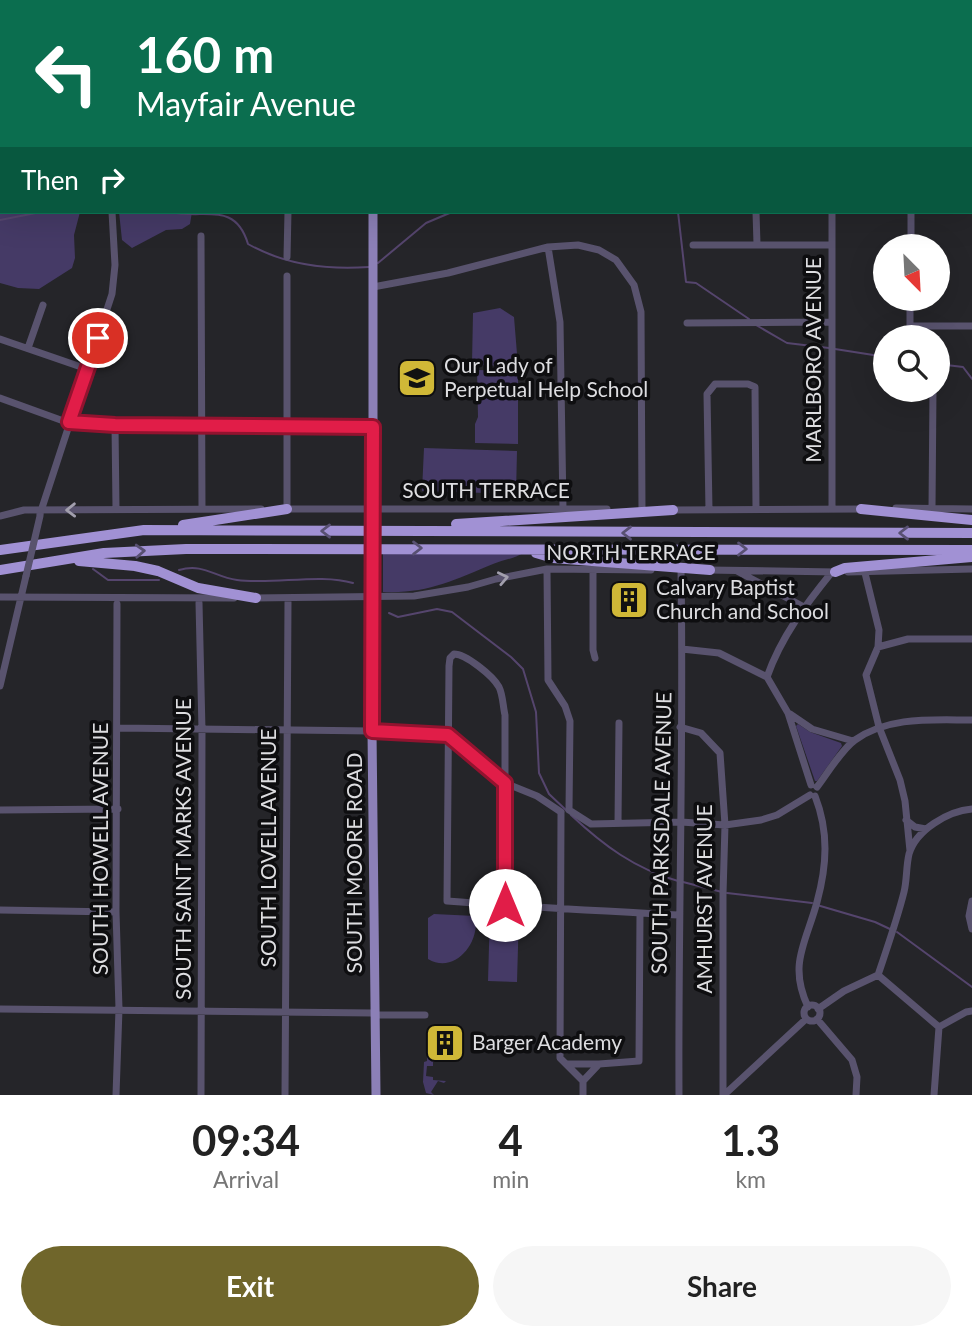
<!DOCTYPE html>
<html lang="en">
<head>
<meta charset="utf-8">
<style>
  :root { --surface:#fff; --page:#f6f6f6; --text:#222; --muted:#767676; --accent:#70662b }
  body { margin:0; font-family:Lato,sans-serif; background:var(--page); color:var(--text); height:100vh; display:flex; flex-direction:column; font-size:26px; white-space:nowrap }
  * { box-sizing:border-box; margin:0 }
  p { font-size:23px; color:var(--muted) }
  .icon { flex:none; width:38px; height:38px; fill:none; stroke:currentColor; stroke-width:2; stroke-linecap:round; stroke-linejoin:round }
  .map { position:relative; height:1095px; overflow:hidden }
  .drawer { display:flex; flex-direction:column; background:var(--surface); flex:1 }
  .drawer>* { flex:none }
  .top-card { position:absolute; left:0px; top:0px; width:973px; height:214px; box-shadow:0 7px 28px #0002; background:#0b6e4f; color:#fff; overflow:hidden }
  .needle { width:46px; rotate:156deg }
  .buttons { position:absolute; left:873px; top:234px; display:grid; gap:14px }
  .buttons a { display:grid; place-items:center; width:77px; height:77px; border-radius:50%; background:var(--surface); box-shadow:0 7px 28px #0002; font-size:35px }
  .pin { position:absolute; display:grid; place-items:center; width:60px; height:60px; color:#fff; margin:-30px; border:4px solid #fff; border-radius:50%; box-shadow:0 2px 7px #0007 }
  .me { position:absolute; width:77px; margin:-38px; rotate:0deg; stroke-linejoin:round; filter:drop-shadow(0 0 5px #0008) }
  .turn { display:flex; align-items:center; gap:24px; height:147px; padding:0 21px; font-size:32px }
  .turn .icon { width:91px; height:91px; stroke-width:2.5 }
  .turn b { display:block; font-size:49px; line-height:60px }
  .then { display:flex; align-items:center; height:66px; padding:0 21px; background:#0003; gap:14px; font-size:26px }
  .eta { display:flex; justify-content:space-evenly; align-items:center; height:119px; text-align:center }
  .eta b { font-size:42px; font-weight:700; line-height:49px }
  .action { display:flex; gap:14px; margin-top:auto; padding:14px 21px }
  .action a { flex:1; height:80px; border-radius:42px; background:var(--accent); color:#fff; font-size:28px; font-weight:700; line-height:80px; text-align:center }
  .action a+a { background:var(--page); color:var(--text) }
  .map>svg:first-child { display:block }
  .green { fill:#453a66 }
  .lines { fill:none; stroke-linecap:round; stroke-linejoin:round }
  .stream { stroke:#55456d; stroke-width:2 }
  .minor { stroke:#59536e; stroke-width:7 }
  .major { stroke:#8c80b7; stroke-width:9 }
  .highway { stroke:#a191d4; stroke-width:10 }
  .minor-bridge { stroke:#59536e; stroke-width:7 }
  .major-bridge { stroke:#8c80b7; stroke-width:9 }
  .oneway { stroke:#a29fad }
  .oneway2 { stroke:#585072 }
  .route-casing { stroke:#92132f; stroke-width:18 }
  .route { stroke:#e11d48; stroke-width:12 }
  .labels { text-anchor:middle; stroke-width:7; stroke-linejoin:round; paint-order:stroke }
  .street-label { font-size:21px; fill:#dddde0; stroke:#0e0e10 }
  .poi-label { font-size:21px; fill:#dddde0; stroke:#0e0e10; text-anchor:start }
</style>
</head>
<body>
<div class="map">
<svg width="972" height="1095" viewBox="0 0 972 1095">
  <rect width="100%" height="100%" fill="#252529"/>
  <path class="green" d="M 0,209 L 2,212 L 80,212 L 74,235 L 75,258 L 72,268 L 39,289 L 18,288 L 0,283 Z
    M 119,212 L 192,212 L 190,224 L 182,229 L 166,230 L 132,248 L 122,240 Z
    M 500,308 L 514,317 L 518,366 L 518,444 L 475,443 L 475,424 L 478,417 L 477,370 L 510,371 L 509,366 L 475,365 L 472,363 L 473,313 Z
    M 424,448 L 517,451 L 516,494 L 422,491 Z
    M 383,552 L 523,553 C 516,558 503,560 493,564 C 454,580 427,594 383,592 Z
    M 798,724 L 810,732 L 841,743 L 842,746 L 817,781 L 815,781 L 796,726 Z
    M 490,911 L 519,912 L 517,982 L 488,981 Z
    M 434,914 L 475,916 C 481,942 455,975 428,959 L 428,918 Z
    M 429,1026 L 439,1026 L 436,1062 L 433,1062 L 433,1066 L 427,1066 L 426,1076 L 433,1077 L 433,1080 L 446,1081 L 444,1083 L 438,1081 L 431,1092 L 434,1095 L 426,1093 L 423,1082 L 424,1062 L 427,1061 Z"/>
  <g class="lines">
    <path class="stream" d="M 200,2 L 202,0
      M 704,2 L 704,0
      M 171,212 C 203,220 235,200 248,244 C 285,265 327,270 369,267
      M 678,212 L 686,282 L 696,283 L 749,319
      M 0,220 L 41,212
      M 378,263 L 426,223 L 452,212
      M 756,325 L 787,343 L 829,348
      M 835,349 L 886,357
      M 938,364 L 963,367 L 972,379
      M 93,569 L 108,580 L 159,580
      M 179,570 C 204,563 214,577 237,580 C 273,585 320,573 353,583
      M 389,613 L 398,617 L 437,609 L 452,612 L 511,657 L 523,669 L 536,712 L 539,773 L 549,794 L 567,811
      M 571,815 C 603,845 635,869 678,881
      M 683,882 L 722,892
      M 727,893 L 812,903
      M 817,905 L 875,922 L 892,930
      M 897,932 L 972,987"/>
    <path class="minor" d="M 0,0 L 63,0
      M 298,0 L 298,2
      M 446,0 L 446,2
      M 521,0 L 521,2
      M 593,0 L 593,2
      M 889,0 L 893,2
      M 944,0 L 944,2
      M 154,2 L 155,0
      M 666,2 L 666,0
      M 801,2 L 810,0
      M 971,27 L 972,27
      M 0,132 L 2,132
      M 756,212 L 757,244
      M 201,236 L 202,508
      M 693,245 L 831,245
      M 548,247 L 560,322 L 563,509
      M 911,247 L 911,212
      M 287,257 L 288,212
      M 373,287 L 448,273 L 548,247 L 578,245 L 599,250 L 616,260 L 634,285 L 641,312 L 642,510
      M 910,299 L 910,326 L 972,326
      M 687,323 L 831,322
      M 0,339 L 87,369
      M 28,348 L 43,305
      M 0,398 L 69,423 L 115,425 L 373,427
      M 115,425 L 116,509
      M 896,508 L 972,509
      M 932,508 L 933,390
      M 283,509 L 607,509
      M 287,509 L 287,276
      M 832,509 L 832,212
      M 672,510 L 863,509
      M 709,510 L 707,394 L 715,384 L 748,384 L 755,387 L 756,509
      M 40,514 L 112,294 L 115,265 L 112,212
      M 0,516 L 24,510 L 261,509
      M 547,569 L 548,680 L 565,706 L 570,721 L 569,810
      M 593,570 L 593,650 L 595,658
      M 708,570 L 836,572
      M 737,571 L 804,607
      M 848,572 L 972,569
      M 865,573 L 879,630 L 878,647 L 866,675 L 879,727 L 900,780 L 905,801 L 910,851
      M 0,597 L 234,598
      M 253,598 L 414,596 L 468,587 L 496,579 L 547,569 L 651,570
      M 199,603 L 202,730 L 201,1095
      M 878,647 L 908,639 L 972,639
      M 682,649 L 719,653 L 767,677
      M 0,686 L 26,576
      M 790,714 L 812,729 L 853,741
      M 680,727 L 701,733 L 720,753 L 725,825 L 723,894 L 723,1095
      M 118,728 L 372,731 L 448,735 L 505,783 L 537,796 L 561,812
      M 811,785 L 788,713 L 767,677 C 781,637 806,604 832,572
      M 817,787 C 827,774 842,749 855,740 C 889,716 932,720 972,720
      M 0,810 L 118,809
      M 569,810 L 591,824 L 681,822 L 725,825 L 761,820 L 777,815 L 810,795
      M 561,812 L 560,1058 L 583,1081 L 583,1095
      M 906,820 L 915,827 L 926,829
      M 618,823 L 619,723
      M 972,901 L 969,916 L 972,929
      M 505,905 L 505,715 C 503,707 503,695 499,687 C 493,676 466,654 454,654 L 450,658 L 449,666 L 447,901 C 524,907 601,911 678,915
      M 0,910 L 116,912
      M 878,975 C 887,948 897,920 904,892 C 907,880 906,867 909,854 C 916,830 948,811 972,809
      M 878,975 L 939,1027 L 934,1095
      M804 1013a8 8 0 1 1 16 0a8 8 0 1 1-16 0Z
      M 808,1007 C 788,964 806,943 817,902 C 827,865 829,832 815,796
      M 0,1009 L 373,1013
      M 818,1009 L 844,991 L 878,975
      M 374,1015 L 425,1015
      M 817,1019 L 852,1060 L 857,1077 L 856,1095
      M 939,1027 L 966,1012 L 972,1011
      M 568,1064 L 599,1064
      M 583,1081 L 599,1064 L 639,1061 L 640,913
      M 116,1095 L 119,1009 L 116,912 L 117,604
      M 285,1095 L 288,602
      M 679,1095 C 678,920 684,745 681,570
      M 724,1095 L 806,1019"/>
    <path class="major" d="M 373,2 L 373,0
      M 373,212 L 373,516
      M 373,569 L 372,731 L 376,1095"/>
    <path class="highway" d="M 861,509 L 972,520
      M 456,524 L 673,510
      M 183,525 L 287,509
      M 0,550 L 144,530 L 972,533
      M 536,553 L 553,558 L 710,570
      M 79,561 L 135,566 L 158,571 L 198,588 L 256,598
      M 0,570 L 104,553 L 186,549 L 972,550
      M 835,572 L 845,568 L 972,557"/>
    <path class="minor-bridge" d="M 26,576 L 40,516"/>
    <path class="major-bridge" d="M 373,569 L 373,516"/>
  </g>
  <defs><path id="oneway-chevron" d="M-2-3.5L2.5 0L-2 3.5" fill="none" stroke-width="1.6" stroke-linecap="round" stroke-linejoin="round" transform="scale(1.75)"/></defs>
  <g class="oneway">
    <use href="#oneway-chevron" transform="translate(71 510) rotate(179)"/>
    <use href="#oneway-chevron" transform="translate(503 578) rotate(-12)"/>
  </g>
  <g class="oneway2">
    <use href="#oneway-chevron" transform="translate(326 531) rotate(-180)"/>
    <use href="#oneway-chevron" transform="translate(627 533) rotate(-180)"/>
    <use href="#oneway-chevron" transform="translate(904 533) rotate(180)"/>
    <use href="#oneway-chevron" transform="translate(417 548)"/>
    <use href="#oneway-chevron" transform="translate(742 549)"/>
    <use href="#oneway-chevron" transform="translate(140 551) rotate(-3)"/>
  </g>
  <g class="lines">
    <g class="route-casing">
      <path id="route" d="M 98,338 L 69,422 L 115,425 L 373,427 L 372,731 L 448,735 L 505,783 L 505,905"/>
    </g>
    <use href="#route" class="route"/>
  </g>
  <defs>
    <g id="school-square" transform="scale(2.0125)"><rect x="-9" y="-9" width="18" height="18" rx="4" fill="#d0b837" stroke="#0e0e10"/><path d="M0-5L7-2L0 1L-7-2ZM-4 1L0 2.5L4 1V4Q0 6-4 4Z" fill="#111"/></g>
    <g id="building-square" transform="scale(2.0125)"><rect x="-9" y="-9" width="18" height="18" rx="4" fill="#d0b837" stroke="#0e0e10"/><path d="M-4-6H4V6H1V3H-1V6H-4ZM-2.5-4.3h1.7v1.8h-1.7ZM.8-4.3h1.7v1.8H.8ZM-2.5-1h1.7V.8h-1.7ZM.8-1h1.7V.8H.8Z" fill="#111"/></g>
  </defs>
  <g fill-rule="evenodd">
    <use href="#school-square" x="417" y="378"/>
    <use href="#building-square" x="629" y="600"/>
    <use href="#building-square" x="445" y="1043"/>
  </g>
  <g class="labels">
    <g class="street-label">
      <text transform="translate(814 360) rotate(-90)" y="7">MARLBORO AVENUE</text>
      <text x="486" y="498">SOUTH TERRACE</text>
      <text x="631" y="560">NORTH TERRACE</text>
      <text transform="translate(662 833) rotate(-89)" y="7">SOUTH PARKSDALE AVENUE</text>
      <text transform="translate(269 848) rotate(-90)" y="7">SOUTH LOVELL AVENUE</text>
      <text transform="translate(101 849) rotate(-90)" y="7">SOUTH HOWELL AVENUE</text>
      <text transform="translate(184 849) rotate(-90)" y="7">SOUTH SAINT MARKS AVENUE</text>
      <text transform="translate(355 863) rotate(-90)" y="7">SOUTH MOORE ROAD</text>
      <text transform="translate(705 899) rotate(-90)" y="7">AMHURST AVENUE</text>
    </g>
    <g class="poi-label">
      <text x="444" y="373">Our Lady of<tspan x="444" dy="24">Perpetual Help School</tspan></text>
      <text x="656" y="595">Calvary Baptist<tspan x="656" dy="24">Church and School</tspan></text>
      <text x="472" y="1050">Barger Academy</text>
    </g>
  </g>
</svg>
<div class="buttons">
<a><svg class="needle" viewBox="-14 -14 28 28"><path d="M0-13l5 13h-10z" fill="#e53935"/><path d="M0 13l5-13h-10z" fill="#767676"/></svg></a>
<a><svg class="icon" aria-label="search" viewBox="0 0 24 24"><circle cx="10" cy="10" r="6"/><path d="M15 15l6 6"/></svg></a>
</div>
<div class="pin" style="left:98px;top:338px;background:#d93025"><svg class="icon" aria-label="arrive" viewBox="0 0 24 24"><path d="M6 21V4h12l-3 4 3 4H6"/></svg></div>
<svg class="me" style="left:505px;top:905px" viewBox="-20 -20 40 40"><circle r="19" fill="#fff"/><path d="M0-13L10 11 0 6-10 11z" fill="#e11d48"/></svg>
<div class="top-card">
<div class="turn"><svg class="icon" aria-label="left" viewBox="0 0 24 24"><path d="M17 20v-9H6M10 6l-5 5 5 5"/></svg><div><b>160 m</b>Mayfair Avenue</div></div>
<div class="then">Then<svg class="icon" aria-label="right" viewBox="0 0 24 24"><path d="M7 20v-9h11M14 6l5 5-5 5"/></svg></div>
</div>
</div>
<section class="drawer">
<div class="eta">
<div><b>09:34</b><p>Arrival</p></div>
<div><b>4</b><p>min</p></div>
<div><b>1.3</b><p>km</p></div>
</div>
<div class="action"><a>Exit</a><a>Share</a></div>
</section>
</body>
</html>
